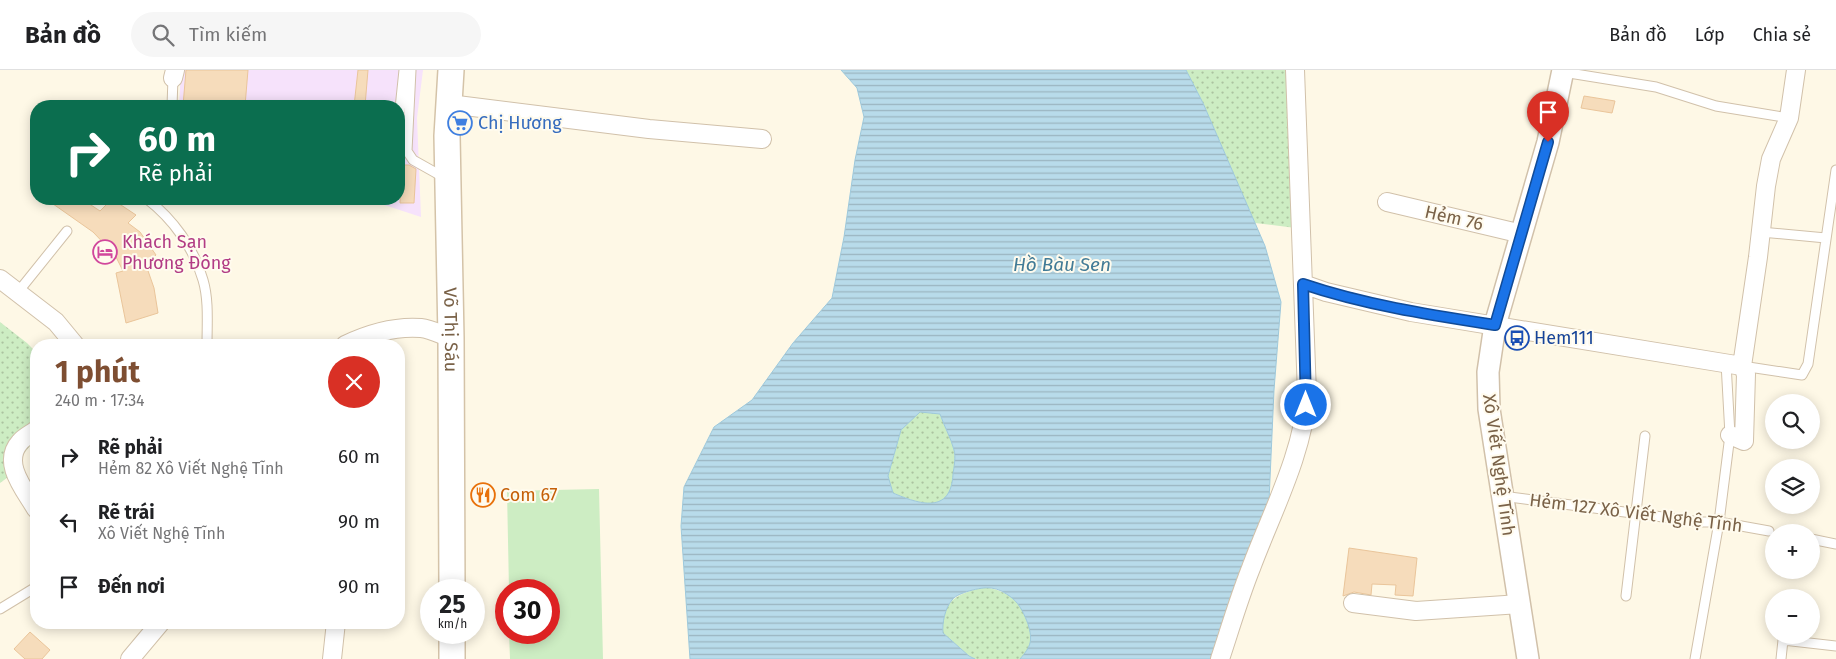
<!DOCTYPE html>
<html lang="vi">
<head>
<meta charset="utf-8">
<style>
  :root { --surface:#fff; --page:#f6f6f6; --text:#202124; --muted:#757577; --line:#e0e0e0; --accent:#7e4e32 }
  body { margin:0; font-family:"Fira Sans",sans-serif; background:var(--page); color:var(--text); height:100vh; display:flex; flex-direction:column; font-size:19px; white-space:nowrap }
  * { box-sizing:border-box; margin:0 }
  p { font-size:16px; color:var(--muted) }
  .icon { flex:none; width:28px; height:28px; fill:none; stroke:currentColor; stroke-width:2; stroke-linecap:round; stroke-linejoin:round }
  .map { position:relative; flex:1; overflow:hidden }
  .details { position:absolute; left:30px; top:269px; width:375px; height:290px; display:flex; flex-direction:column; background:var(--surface); border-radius:20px; box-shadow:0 2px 12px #0003 }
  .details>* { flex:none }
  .hud { position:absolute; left:30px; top:30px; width:375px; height:105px; border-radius:20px; box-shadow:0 2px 12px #0003; background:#0b6e4f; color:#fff; overflow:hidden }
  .tools { position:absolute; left:1765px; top:324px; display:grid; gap:10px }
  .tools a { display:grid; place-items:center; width:55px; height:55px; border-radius:50%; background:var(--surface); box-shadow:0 2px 12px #0003; font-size:25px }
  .speed { position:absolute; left:420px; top:509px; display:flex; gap:10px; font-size:25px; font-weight:700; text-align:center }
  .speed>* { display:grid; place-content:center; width:65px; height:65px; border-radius:50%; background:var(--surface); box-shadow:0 2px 12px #0003; line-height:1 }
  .speed small { font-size:12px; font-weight:400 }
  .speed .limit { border:8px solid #d22; background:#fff; color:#111 }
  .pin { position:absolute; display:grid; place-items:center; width:42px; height:42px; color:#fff; margin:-51px -21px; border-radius:50% 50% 50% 0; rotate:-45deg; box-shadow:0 0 5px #0007 }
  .pin .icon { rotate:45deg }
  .me { position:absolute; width:55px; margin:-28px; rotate:0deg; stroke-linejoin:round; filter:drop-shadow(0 0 4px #0008) }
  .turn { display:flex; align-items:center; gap:18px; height:105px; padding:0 25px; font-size:22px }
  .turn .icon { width:65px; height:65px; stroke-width:2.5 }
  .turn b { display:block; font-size:35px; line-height:42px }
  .round { display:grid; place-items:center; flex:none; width:52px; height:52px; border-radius:26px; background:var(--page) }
  .headline { display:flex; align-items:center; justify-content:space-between; height:85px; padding:0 25px }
  h1 { font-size:30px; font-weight:700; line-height:38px; color:var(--accent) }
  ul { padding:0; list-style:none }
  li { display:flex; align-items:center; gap:15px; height:65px; padding:0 25px }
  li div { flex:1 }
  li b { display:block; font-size:19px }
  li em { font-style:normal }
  header { display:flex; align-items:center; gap:30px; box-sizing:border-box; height:70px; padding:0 25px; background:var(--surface); border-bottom:1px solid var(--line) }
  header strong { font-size:24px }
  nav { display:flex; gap:28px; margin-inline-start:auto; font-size:18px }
  .search { width:350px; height:45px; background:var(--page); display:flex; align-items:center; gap:12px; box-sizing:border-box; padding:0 18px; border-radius:28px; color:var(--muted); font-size:19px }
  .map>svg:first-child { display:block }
  .education { fill:#f6e2fb }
  .grass { fill:url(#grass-dots) }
  .pitch { fill:#cdedc3 }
  .water { fill:url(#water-rules); stroke:#9ec9dc; fill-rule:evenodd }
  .building { fill:#f6dcbb; stroke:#eac59a }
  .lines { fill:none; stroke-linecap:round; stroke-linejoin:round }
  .service-casing { stroke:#d1c1aa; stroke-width:11 }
  .minor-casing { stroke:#d1c1aa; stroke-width:20 }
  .tertiary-casing { stroke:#d1c1aa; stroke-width:24 }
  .secondary-casing { stroke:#d4c3a8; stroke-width:28 }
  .service { stroke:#fff; stroke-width:9 }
  .minor { stroke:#fff; stroke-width:18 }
  .tertiary { stroke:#fff; stroke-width:21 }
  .secondary { stroke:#fff; stroke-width:25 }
  .route-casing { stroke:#114b97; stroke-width:12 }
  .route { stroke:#1a73e8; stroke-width:9 }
  .labels { text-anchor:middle; stroke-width:4; stroke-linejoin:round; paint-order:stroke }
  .shop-label { font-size:18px; fill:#366cbe; stroke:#fffbee; text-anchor:start }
  .street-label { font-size:18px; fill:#7a6248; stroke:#fffbee }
  .hotel-label { font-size:18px; fill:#b23c85; stroke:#fffbee; text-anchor:start }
  .transit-label { font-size:18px; fill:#164399; stroke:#fffbee; text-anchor:start }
  .food-label { font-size:18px; fill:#c56008; stroke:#fffbee; text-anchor:start }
  .water-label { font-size:19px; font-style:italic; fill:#427b96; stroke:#fffbee }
</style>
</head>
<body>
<header>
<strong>Bản đồ</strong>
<div class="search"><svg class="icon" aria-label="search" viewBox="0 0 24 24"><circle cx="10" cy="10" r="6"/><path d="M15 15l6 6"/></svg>Tìm kiếm</div>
<nav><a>Bản đồ</a><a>Lớp</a><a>Chia sẻ</a></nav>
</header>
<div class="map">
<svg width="1836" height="589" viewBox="0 0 1836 589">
  <defs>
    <pattern id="grass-dots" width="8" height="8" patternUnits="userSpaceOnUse" patternTransform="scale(1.25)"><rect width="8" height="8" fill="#cdedc3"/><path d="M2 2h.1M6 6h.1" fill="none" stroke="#abc3a0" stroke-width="1.8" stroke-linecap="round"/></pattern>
    <pattern id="water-rules" width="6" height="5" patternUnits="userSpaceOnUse" patternTransform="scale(1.25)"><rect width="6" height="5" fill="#b8dbea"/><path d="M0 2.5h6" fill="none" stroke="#9bb5c0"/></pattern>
  </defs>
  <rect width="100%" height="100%" fill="#fef8e6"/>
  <path class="education" d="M 181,0 L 423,0 L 417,48 L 421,147 L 366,129 L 399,129 L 399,36 L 179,36 Z"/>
  <path class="grass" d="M 1186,0 L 1290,0 L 1296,158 L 1255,153 L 1203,33 Z
    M 0,252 L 27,273 L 36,282 L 36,372 L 30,376 L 20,388 L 15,402 L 0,413 Z
    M 920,341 L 940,344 C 944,356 951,368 954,380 C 956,387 954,396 954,404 C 951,445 920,434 893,423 L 888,406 L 901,360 Z
    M 984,517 C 995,519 1006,522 1014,529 C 1024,539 1034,562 1030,576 C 1028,581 1024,585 1020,589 L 975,589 L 969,586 L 943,563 C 941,530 957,524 984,517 Z"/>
  <path class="pitch" d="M 599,419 L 603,589 L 510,589 L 509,563 L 549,562 L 549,520 L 509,520 L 507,421 Z"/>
  <path class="water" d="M 841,0 L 1186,0 L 1203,33 L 1265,176 L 1281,232 L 1274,320 L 1269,431 L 1211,589 L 1020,589 C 1031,576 1033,571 1028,554 C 1025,546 1020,534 1012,528 C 997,516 987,516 969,521 C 963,523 956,525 952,530 C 945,538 942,553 943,563 L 969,586 L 975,589 L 690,589 L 681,456 L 684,417 L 714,357 L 752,330 L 793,273 L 832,228 L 844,167 L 855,90 L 864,47 L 857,18 ZM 920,342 L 940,344 C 944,356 951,368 954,380 C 956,387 954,397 953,404 C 951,445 919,434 893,423 L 888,406 L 901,360 Z"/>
  <path class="building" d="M 186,0 L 248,0 L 245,36 L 183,36 Z
    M 358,0 L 368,0 L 365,36 L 354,36 Z
    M 1584,26 L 1615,31 L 1612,43 L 1581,38 Z
    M 402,95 L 409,95 L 416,99 L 414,133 L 400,133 Z
    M 46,129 L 82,129 L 100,141 L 112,129 L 136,145 L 128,153 L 140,162 L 156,185 L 146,195 L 154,218 L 158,243 L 126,253 L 116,203 L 123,201 L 115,185 L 93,162 Z
    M 1349,478 L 1417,488 L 1413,526 L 1395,525 L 1396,515 L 1372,514 L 1371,525 L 1354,522 L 1343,526 Z
    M 30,562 L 50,580 L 42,589 L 25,589 L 14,579 Z"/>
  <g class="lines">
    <g class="service-casing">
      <path id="service" d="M 411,0 L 407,81 L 413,90 L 445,108
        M 1563,2 L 1656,17 L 1716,36 L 1789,48
        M 172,36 L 173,8
        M 399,48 L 404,0
        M 147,129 C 173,149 194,178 203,210 C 209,230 207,254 207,275
        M 1761,162 L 1826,168
        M 18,222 L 67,161
        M 1742,296 L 1802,305 L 1808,294 L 1836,100
        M 1502,426 L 1701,452 L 1719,452 L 1769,461
        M 1811,469 L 1836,474
        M 1626,526 L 1645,366
        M 0,539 L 36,517
        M 1695,589 L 1719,452 L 1730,365 L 1726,293
        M 1781,589 L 1783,570 L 1836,576"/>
    </g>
    <g class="minor-casing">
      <path id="minor" d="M 173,8 L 175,0
        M 449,34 L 649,59 L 762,69
        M 1387,132 L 1522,164
        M 0,209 L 56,252 L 75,275
        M 1303,214 L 1326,222 L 1411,242 L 1742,296
        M 345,275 C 368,264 395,256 421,258 C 431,259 442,265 451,268
        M 36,360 C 31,364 24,367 20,372 C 1,393 25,420 36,439
        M 1730,365 L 1744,371 L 1746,304 L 1742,296 L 1758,187 L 1766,116 L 1771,89 L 1789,48 L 1796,0
        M 1353,533 L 1416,541 L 1520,534
        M 130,589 L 161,552
        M 332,589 L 336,552
        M 1220,589 C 1230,559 1239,528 1251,498 C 1271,444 1304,382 1307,324 L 1295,0"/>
    </g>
    <g class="tertiary-casing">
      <path id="tertiary" d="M 1528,589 L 1489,339 L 1488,302 L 1495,255 L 1548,72 L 1563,0"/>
    </g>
    <g class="secondary-casing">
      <g id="secondary">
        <path id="s1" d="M 451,0 L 447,66 L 451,268 L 452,520"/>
        <path d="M 452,562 L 452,589"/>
      </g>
    </g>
    <use href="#service" class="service"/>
    <use href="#minor" class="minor"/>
    <use href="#tertiary" class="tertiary"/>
    <use href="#secondary" class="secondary"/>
  </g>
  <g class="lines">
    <g class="route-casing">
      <path id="route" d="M 1306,335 L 1303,214 C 1365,235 1431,245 1495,255 L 1548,72"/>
    </g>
    <use href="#route" class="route"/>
  </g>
  <defs>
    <g id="supermarket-ring" transform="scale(1.25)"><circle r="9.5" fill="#fffbee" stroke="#3f7fe0" stroke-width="1.5"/><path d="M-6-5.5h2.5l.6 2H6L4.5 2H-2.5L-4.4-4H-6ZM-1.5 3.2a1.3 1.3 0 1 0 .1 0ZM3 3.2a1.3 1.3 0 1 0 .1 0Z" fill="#3f7fe0"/></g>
    <g id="hotel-ring" transform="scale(1.25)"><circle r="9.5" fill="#fffbee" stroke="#d1479c" stroke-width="1.5"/><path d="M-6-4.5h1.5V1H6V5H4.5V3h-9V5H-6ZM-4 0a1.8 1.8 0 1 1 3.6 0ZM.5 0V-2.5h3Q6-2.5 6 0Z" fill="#d1479c"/></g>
    <g id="bus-ring" transform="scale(1.25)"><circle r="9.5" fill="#fffbee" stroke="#1a4fb4" stroke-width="1.5"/><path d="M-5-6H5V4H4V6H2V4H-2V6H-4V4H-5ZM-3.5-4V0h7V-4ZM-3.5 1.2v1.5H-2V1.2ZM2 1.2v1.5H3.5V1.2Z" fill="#1a4fb4"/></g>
    <g id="restaurant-ring" transform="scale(1.25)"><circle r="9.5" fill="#fffbee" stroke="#e8710a" stroke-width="1.5"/><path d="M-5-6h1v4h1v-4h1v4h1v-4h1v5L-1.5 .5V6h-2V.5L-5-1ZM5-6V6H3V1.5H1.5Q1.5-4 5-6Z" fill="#e8710a"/></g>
  </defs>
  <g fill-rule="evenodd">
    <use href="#supermarket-ring" x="460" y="53"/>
    <use href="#hotel-ring" x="105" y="182"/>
    <use href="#bus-ring" x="1517" y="268"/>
    <use href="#restaurant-ring" x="483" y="425"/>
  </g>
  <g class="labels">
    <g class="shop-label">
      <text x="478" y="59">Chị Hương</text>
    </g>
    <g class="street-label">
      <text transform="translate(1454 148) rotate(13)" y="6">Hẻm 76</text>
      <text dy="6" stroke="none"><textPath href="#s1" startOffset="260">Võ Thị Sáu</textPath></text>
      <text transform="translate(1499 395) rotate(82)" y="6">Xô Viết Nghệ Tĩnh</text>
      <text transform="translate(1636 443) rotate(7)" y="6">Hẻm 127 Xô Viết Nghệ Tĩnh</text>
    </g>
    <g class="hotel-label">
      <text x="122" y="178">Khách Sạn<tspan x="122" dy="21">Phương Đông</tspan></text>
    </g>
    <g class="transit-label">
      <text x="1534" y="274">Hem111</text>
    </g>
    <g class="food-label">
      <text x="500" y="431">Com 67</text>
    </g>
    <g class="water-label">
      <text x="1062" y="201">Hồ Bàu Sen</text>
    </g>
  </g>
</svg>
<div class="tools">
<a><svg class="icon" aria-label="search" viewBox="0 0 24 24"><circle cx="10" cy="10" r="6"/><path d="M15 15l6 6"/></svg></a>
<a><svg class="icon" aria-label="layers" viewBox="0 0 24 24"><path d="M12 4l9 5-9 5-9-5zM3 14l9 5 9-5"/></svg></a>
<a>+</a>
<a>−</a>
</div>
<div class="speed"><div>25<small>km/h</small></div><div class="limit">30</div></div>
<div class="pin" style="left:1548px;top:72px;background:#d93025"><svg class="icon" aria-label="arrive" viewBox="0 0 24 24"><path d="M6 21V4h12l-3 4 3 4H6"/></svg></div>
<svg class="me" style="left:1306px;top:335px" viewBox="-20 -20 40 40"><circle r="17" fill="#1a73e8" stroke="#fff" stroke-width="3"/><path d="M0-11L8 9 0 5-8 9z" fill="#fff"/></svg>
<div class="hud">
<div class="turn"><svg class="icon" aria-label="right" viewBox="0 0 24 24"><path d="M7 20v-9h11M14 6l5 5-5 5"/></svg><div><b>60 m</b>Rẽ phải</div></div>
</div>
<section class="details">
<div class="headline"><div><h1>1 phút</h1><p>240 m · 17:34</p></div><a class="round" style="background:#d93025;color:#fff"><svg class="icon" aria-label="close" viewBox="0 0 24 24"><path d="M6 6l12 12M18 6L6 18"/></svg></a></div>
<ul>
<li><svg class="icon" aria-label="right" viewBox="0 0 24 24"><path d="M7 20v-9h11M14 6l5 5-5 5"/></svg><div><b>Rẽ phải</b><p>Hẻm 82 Xô Viết Nghệ Tĩnh</p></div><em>60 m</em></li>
<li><svg class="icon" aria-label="left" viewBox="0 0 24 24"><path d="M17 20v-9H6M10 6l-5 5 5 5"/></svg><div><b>Rẽ trái</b><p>Xô Viết Nghệ Tĩnh</p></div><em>90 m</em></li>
<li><svg class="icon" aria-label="arrive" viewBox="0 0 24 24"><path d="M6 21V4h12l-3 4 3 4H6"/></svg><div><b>Đến nơi</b></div><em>90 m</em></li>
</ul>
</section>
</div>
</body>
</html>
